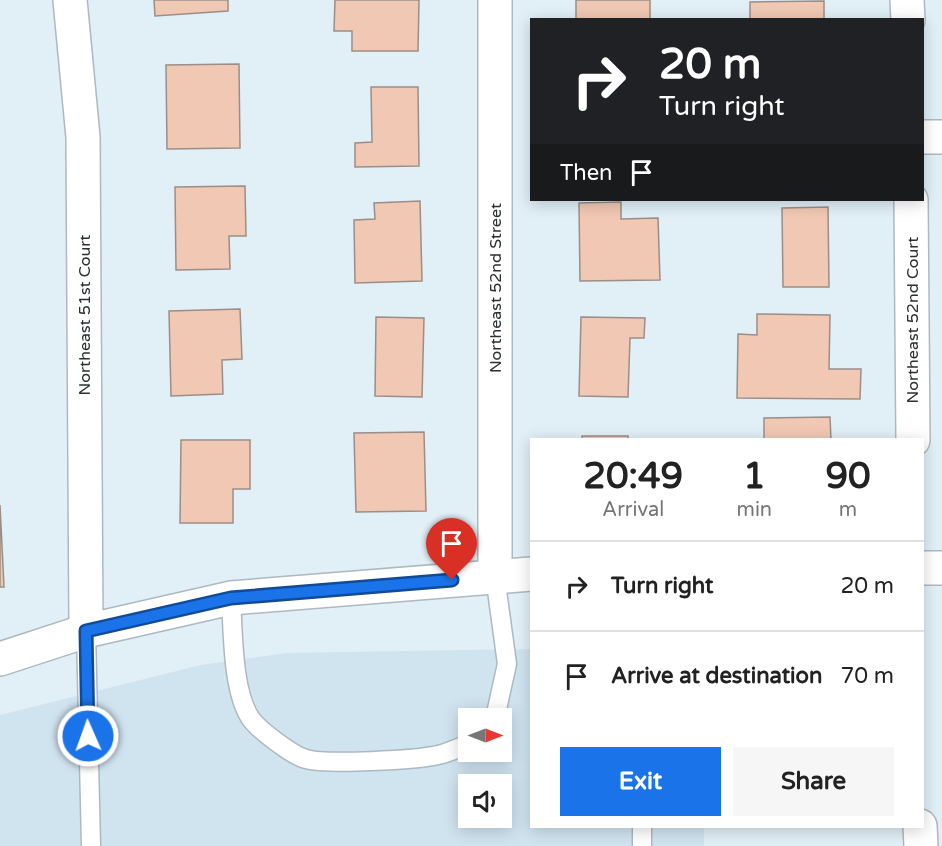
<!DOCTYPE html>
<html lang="en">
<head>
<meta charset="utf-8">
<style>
  :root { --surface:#fff; --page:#f6f6f6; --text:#222; --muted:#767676; --line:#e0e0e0; --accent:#1a73e8 }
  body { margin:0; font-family:"Varela Round",sans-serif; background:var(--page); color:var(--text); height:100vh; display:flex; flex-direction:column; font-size:22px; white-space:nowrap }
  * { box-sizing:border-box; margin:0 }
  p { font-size:20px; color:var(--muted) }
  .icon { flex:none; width:33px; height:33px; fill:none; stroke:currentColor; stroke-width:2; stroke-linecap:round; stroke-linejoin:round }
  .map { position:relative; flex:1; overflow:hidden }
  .sheet { position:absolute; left:530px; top:438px; width:394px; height:390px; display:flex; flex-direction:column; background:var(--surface); border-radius:0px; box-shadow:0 3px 15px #0003 }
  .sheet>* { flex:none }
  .top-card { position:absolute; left:530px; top:18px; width:394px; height:183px; border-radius:0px; box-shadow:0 3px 15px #0003; background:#202124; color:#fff; overflow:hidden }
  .needle { width:39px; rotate:90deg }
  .buttons { position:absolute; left:458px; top:708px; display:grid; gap:12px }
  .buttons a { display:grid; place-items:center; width:54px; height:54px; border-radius:0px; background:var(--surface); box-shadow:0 3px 15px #0003; font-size:30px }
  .pin { position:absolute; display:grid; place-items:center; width:51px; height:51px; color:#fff; margin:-62px -26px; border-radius:50% 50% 50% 0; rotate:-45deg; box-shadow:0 0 6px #0007 }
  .pin .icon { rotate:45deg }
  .me { position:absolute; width:66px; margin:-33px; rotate:358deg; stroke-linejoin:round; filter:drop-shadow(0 0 4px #0008) }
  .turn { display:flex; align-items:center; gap:21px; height:126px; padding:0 30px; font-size:27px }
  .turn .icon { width:78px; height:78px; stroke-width:2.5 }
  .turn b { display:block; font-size:42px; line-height:51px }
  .then { display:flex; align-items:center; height:57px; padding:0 30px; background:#0003; gap:12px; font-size:22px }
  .eta { display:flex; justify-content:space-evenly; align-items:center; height:102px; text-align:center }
  .eta b { font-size:36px; font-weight:800; line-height:42px }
  .primary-button { display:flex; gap:12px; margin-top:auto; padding:12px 30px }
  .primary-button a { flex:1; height:69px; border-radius:0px; background:var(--accent); color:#fff; font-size:24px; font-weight:800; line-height:69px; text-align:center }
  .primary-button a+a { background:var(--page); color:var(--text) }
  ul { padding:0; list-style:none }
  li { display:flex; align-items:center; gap:18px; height:90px; padding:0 30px; border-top:2px solid var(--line) }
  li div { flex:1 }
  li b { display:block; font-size:22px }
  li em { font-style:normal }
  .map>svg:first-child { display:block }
  .built { fill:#d0e4f0; fill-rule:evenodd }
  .building { fill:#f0c8b4; stroke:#9b8e88; stroke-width:1.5 }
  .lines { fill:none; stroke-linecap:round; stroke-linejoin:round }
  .service-casing { stroke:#acb9c1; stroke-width:21 }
  .minor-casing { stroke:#acb9c1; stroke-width:36 }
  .service { stroke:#fff; stroke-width:18 }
  .minor { stroke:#fff; stroke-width:33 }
  .route-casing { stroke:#114b97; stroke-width:15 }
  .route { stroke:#1a73e8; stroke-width:10 }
  .labels { text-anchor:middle; stroke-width:4.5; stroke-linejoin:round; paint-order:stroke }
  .street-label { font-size:16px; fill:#2b3033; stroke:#fff }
</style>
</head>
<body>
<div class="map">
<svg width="942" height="846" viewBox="0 0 942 846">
  <rect width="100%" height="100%" fill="#e1eff7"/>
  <path class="built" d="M 531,649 L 531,826 L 704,827 L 704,846 L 0,846 L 0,715 L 201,665 L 286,653 ZM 468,718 L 501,718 L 501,752 L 468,752 ZM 468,784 L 501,784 L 501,818 L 468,818 Z"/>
  <path class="building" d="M 154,0 L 228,0 L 228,11 L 155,16 Z
    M 335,0 L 419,0 L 418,51 L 352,51 L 352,31 L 334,31 Z
    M 576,0 L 650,0 L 650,20 L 576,20 Z
    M 824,1 L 824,20 L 750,20 L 750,2 Z
    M 239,64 L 240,148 L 167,149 L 166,65 Z
    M 371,87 L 418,87 L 419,166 L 355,167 L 355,143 L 372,142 Z
    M 245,186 L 246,236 L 229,236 L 230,269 L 176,270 L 175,187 Z
    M 420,201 L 422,281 L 355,283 L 354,220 L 375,219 L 374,203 Z
    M 621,202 L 621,219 L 658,218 L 660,280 L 580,281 L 579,203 Z
    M 828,207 L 829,287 L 783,287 L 782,208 Z
    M 240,309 L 242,359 L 222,360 L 223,394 L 171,396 L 169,311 Z
    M 757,314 L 830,315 L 829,369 L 861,369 L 860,399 L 737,398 L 738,334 L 757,335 Z
    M 376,317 L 424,318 L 422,397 L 375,396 Z
    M 581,317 L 645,318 L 644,338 L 630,338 L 628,397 L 579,396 Z
    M 830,417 L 831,440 L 764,440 L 764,418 Z
    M 424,432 L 426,511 L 356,512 L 354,433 Z
    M 582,436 L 628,436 L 628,440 L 582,440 Z
    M 181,440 L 250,440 L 250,489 L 233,489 L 233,523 L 180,523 Z
    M 0,505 L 4,587 L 0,587 Z"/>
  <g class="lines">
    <g class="service-casing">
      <path id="service" d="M 231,598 C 233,630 232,692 251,719 C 259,730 293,756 306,759 C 326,765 417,760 438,755 C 448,753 458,748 468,744
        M 86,631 L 91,846
        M 495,718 L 507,664 L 495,576
        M 642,826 L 642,846"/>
    </g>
    <g class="minor-casing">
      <path id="minor" d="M 70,0 L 83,137 L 86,631
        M 495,0 L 495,576
        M 907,0 L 908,20
        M 922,137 L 942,137
        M 911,200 L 913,440
        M 922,568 L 942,568
        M 0,659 L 86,631 L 231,598 L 531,574
        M 920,826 L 921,846"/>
    </g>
    <use href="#service" class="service"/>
    <use href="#minor" class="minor"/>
  </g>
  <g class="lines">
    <g class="route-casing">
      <path id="route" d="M 88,736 L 86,631 L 231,598 L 452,580"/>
    </g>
    <use href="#route" class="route"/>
  </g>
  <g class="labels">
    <g class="street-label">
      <text transform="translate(495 288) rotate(-90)" y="6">Northeast 52nd Street</text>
      <text transform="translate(84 315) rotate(-90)" y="6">Northeast 51st Court</text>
      <text transform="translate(912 320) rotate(-90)" y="6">Northeast 52nd Court</text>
    </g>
  </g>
</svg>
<div class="buttons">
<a><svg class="needle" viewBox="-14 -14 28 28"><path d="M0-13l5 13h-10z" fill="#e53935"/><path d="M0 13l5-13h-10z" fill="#767676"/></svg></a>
<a><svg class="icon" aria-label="sound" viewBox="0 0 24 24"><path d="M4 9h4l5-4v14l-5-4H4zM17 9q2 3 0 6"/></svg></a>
</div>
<div class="pin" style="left:452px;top:580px;background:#d93025"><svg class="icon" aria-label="arrive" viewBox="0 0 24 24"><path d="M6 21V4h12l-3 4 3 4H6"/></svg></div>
<svg class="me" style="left:88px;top:736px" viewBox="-20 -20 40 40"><circle r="17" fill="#1a73e8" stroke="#fff" stroke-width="3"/><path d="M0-11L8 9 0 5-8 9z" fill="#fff"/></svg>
<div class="top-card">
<div class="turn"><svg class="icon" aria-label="right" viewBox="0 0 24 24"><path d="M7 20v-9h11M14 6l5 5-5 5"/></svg><div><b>20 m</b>Turn right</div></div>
<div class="then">Then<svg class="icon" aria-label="arrive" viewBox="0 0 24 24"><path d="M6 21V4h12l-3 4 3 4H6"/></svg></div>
</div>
<section class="sheet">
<div class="eta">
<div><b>20:49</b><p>Arrival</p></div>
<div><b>1</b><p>min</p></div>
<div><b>90</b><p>m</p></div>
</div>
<ul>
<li><svg class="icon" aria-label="right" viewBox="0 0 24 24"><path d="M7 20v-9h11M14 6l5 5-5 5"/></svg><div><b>Turn right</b></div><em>20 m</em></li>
<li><svg class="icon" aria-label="arrive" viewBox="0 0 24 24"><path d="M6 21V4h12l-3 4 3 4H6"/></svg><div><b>Arrive at destination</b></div><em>70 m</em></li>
</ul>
<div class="primary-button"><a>Exit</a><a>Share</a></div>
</section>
</div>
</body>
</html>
